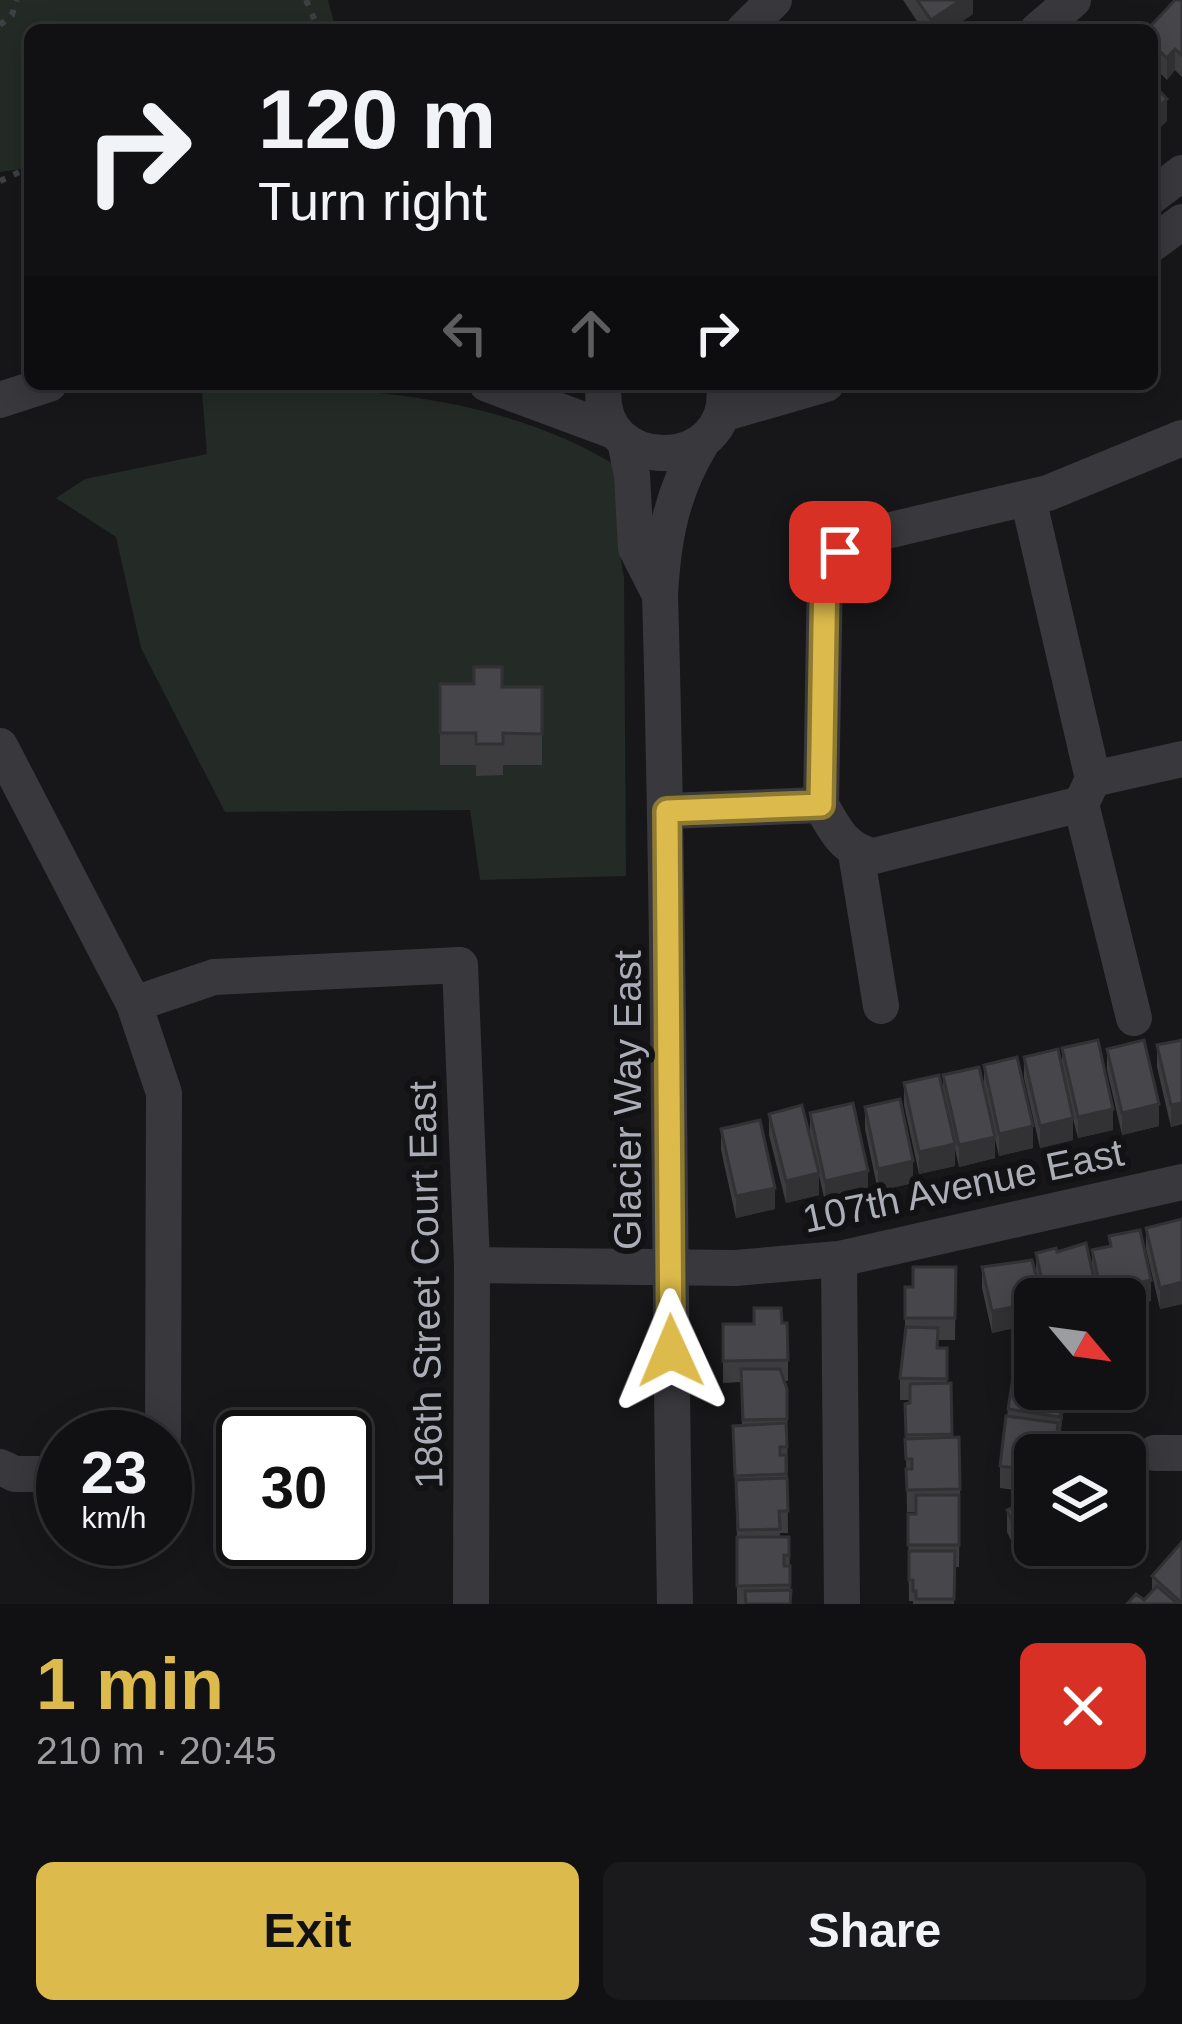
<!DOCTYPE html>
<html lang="en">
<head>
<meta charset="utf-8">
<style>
  :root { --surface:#111113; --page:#1a1a1c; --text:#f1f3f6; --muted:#9c9da0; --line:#303133; --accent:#dcbb4c }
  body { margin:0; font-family:Arial,sans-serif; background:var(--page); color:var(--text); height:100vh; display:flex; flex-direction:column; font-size:45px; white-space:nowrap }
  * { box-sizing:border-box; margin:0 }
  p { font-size:39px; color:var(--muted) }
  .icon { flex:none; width:66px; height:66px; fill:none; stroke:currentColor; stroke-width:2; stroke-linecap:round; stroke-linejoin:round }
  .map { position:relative; height:1604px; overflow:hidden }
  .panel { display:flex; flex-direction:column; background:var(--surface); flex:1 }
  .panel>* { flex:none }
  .top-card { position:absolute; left:24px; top:24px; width:1134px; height:366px; border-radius:18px; box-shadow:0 6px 30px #0003,0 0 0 3px var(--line); background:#111113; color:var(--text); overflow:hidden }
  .needle { width:78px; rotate:119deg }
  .fabs { position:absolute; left:1014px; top:1278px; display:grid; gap:24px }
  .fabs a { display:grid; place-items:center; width:132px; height:132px; border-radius:18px; background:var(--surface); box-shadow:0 6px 30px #0003,0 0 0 3px var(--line); font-size:60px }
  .speed { position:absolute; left:36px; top:1410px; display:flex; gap:24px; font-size:60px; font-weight:700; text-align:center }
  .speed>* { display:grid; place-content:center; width:156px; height:156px; border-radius:50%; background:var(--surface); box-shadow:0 6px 30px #0003,0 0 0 3px var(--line); line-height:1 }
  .speed small { font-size:30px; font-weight:400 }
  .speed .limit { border:6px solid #111; border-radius:18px; background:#fff; color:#111 }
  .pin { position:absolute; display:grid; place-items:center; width:102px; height:102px; color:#fff; margin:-51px; border-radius:24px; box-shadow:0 6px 18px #0006 }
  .me { position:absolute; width:132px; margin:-66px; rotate:359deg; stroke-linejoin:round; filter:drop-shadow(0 0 9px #0008) }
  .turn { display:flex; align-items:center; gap:42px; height:252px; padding:0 36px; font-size:54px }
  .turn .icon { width:156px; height:156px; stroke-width:2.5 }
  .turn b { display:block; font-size:84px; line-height:102px }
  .lanes { display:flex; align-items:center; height:114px; padding:0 36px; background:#0003; justify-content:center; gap:60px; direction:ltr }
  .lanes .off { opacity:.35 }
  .round { display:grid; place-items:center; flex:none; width:126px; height:126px; border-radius:18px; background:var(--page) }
  .headline { display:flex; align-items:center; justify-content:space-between; height:204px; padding:0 36px }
  h1 { font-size:72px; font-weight:800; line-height:90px; color:var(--accent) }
  .action { display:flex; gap:24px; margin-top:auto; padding:24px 36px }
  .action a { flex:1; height:138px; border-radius:18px; background:var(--accent); color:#111; font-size:48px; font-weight:800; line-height:138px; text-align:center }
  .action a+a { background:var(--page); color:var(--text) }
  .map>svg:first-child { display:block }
  .green { fill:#242a25 }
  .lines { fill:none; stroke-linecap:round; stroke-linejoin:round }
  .path { stroke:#3f4044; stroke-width:6; stroke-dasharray:6 9; stroke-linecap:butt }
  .minor { stroke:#39393d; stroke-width:36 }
  .wall { fill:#3d3d40 }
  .shaded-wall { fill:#323234 }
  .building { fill:#47474b; stroke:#323234; stroke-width:3 }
  .route-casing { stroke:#8f7a31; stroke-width:30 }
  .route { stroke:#dcbb4c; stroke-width:21 }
  .labels { text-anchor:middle; stroke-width:12; stroke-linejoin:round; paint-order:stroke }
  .street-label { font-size:39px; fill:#abadb7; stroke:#121214 }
</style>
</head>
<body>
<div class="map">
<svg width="1182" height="1604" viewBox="0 0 1182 1604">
  <rect width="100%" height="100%" fill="#171719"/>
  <path class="green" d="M 0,0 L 328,0 L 336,30 L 30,30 L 30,168 L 0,172 Z
    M 250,386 C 374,388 507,399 615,465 L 618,543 L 624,578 L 626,876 L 480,880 L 470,810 L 225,812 L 141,648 L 116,537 L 56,498 L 85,479 L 207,454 L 202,391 Z"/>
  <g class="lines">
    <path class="path" d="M 306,0 L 319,30
      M 0,25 L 12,15 L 17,0
      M 0,181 L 30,167"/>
    <path class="minor" d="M 744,30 L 774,0
      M 1038,30 L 1073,0
      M 1152,196 L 1182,173
      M 1152,244 L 1182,222
      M 487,384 L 616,432
      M 604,384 C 592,477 736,475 724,384
      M 0,400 L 49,384
      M 722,414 L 826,384
      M 625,441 L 632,475 L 636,548 L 660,595 C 663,538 672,491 702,442
      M 1028,498 L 1093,779 L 1081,804 L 1134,1018
      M 660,595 C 670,931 669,1268 675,1604
      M 0,746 L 134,1004 L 214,977 L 460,965 L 472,1265 L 471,1604
      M 1093,779 L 1182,759
      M 1081,804 L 874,856 C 845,851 835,830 821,805 L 825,570 L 857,538 L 1048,493 L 1182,438
      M 667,811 L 821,805
      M 856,853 L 881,1006
      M 134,1004 L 164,1093 L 163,1437
      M 839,1259 L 842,1604
      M 472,1265 L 735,1268 L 839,1259 L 1182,1182
      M 1155,1453 L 1182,1453
      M 0,1467 L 15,1474 L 63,1474"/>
  </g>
  <path class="wall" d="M 903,0 L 973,0 L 973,14 L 949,30 L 923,30 Z
    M 1182,0 L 1182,77 L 1175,70 L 1167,80 L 1154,67 L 1154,85 L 1167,121 L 1152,135 L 1152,30 Z
    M 440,684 L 542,687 L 542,765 L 503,765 L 503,775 L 476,776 L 476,765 L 440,765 Z
    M 1182,1040 L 1182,1124 L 1171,1127 L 1157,1067 L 1157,1045 Z
    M 1062,1048 L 1113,1130 L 1078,1138 L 1073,1119 L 1073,1140 L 1040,1148 L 1024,1078 L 1024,1057 L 1062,1068 Z
    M 1107,1049 L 1159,1126 L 1122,1135 L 1107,1070 Z
    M 984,1065 L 1033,1148 L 999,1156 L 995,1139 L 995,1158 L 959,1167 L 955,1149 L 955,1166 L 919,1174 L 904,1105 L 904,1083 L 943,1092 L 943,1075 L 984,1086 Z
    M 865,1107 L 913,1183 L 878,1191 L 865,1129 Z
    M 810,1113 L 868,1193 L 825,1202 L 819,1175 L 819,1195 L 786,1203 L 769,1135 L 769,1114 L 810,1134 Z
    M 721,1129 L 775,1209 L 736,1218 L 721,1150 Z
    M 1182,1219 L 1182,1304 L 1160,1309 L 1146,1249 L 1146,1228 Z
    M 1109,1236 L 1151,1301 L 1125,1307 L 1125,1299 L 1098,1299 L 1097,1294 L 1097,1299 L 1041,1299 L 1040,1291 L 1040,1299 L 1023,1317 L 1023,1326 L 992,1333 L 982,1288 L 982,1267 L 1036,1274 L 1036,1253 L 1057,1252 L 1092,1271 L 1092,1250 L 1109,1246 Z
    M 956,1267 L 955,1340 L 938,1340 L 938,1348 L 947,1348 L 947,1383 L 951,1383 L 952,1438 L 960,1489 L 959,1567 L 955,1567 L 954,1604 L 913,1604 L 913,1601 L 909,1601 L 908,1514 L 916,1514 L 916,1512 L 907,1512 L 905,1404 L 910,1403 L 910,1400 L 900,1400 L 900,1378 L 905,1333 L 905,1287 L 913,1287 Z
    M 782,1323 L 788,1360 L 788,1381 L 784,1381 L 787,1389 L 788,1533 L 780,1533 L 780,1537 L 789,1537 L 791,1604 L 737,1604 L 737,1537 L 733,1426 L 742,1425 L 741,1382 L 723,1383 L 723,1324 Z
    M 1064,1408 L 1057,1455 L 1035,1455 L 1035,1493 L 1000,1488 L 1000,1466 L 1008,1409 Z
    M 1035,1497 L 1022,1564 L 1007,1532 L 1007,1510 Z
    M 1152,1576 L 1182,1604 L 1127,1604 L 1144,1600 L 1152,1592 Z"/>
  <path class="shaded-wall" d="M 961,0 L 973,0 L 973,14 L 949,30 L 931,30 L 931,20 Z
    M 1175,49 L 1175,70 L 1167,80 L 1167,58 Z
    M 1167,99 L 1167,121 L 1152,135 L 1152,113 Z
    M 1182,1103 L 1182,1124 L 1171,1127 L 1171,1105 Z
    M 1159,1104 L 1159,1126 L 1122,1135 L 1122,1113 Z
    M 1113,1109 L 1113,1130 L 1078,1138 L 1078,1117 Z
    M 1073,1118 L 1073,1140 L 1040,1148 L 1040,1126 Z
    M 1033,1126 L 1033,1148 L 999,1156 L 999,1134 Z
    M 995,1137 L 995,1158 L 959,1167 L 959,1145 Z
    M 955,1144 L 955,1166 L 919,1174 L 919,1152 Z
    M 913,1161 L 913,1183 L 878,1191 L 878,1169 Z
    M 868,1171 L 868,1193 L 825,1202 L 825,1181 Z
    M 819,1173 L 819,1195 L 786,1203 L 786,1181 Z
    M 775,1188 L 775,1209 L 736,1218 L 736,1196 Z
    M 1151,1280 L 1151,1301 L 1125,1307 L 1125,1299 L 1101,1299 L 1101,1291 Z
    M 1182,1282 L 1182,1304 L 1160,1309 L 1160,1288 Z
    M 1040,1291 L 1040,1299 L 1035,1299 L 1035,1314 L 1023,1317 L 1023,1326 L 992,1333 L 992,1311 L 1021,1296 Z
    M 1097,1292 L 1097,1299 L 1067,1299 Z
    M 1064,1389 L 1064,1408 L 1060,1438 L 1060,1417 Z
    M 1035,1536 L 1035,1545 L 1062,1545 L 1022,1564 L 1022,1542 Z"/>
  <path class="building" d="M 917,0 L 961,0 L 931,20 Z
    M 1175,0 L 1182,0 L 1182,55 L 1175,49 L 1167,58 L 1152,44 L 1152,30 L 1147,30 Z
    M 1152,83 L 1167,99 L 1152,113 Z
    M 474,667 L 502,667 L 502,687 L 542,687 L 542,734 L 503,733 L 503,744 L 476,744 L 476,733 L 440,733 L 440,684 L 474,684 Z
    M 1098,1040 L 1113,1109 L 1078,1117 L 1062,1048 Z
    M 1144,1040 L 1159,1104 L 1122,1113 L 1107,1049 Z
    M 1182,1040 L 1182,1103 L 1171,1105 L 1157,1045 Z
    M 1058,1049 L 1073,1118 L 1040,1126 L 1024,1057 Z
    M 1017,1057 L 1033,1126 L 999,1134 L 984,1065 Z
    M 979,1067 L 995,1137 L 959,1145 L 943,1075 Z
    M 939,1075 L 955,1144 L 919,1152 L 904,1083 Z
    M 900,1099 L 913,1161 L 878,1169 L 865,1107 Z
    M 853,1103 L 868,1171 L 825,1181 L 810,1113 Z
    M 802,1105 L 819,1173 L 786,1181 L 769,1114 Z
    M 760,1120 L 775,1188 L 736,1196 L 721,1129 Z
    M 1182,1219 L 1182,1282 L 1160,1288 L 1146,1228 Z
    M 1140,1230 L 1151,1280 L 1101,1291 L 1092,1250 L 1111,1246 L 1109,1236 Z
    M 1086,1243 L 1097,1292 L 1067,1299 L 1046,1299 L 1036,1253 L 1056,1248 L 1057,1252 Z
    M 1032,1260 L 1040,1291 L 1021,1296 L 1023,1305 L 992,1311 L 982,1267 Z
    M 913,1267 L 956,1267 L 955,1318 L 905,1318 L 905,1287 L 913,1287 Z
    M 754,1308 L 781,1308 L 782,1323 L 787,1323 L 788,1360 L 723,1361 L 723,1324 L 754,1324 Z
    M 906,1327 L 938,1328 L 937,1348 L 947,1348 L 947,1379 L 900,1378 Z
    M 1016,1359 L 1035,1361 L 1035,1389 L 1064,1389 L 1060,1417 L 1008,1409 Z
    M 741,1369 L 780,1369 L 787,1389 L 787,1419 L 743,1420 Z
    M 951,1383 L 952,1434 L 906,1435 L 905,1404 L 910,1403 L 910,1384 Z
    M 1006,1416 L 1058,1423 L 1056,1443 L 1051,1442 L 1050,1451 L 1056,1452 L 1055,1455 L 1035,1455 L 1035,1471 L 1000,1466 Z
    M 786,1423 L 787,1447 L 780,1447 L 780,1455 L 786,1455 L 786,1474 L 735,1476 L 733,1426 Z
    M 959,1437 L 960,1489 L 907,1490 L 906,1469 L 912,1469 L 912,1459 L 906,1459 L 905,1439 Z
    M 787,1478 L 788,1511 L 779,1511 L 780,1529 L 738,1530 L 736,1480 Z
    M 916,1495 L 959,1495 L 959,1545 L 908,1545 L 908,1514 L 916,1514 Z
    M 1035,1497 L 1035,1536 L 1022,1542 L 1007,1510 Z
    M 737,1537 L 789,1537 L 789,1556 L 784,1555 L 784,1566 L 790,1566 L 790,1585 L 737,1586 Z
    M 1182,1542 L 1182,1603 L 1152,1576 Z
    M 909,1551 L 955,1551 L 954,1599 L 916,1599 L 916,1591 L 913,1591 L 913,1580 L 909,1580 Z
    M 1157,1586 L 1178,1604 L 1127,1604 L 1136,1594 L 1144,1600 Z
    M 791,1590 L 790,1604 L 746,1604 L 745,1591 Z"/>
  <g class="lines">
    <g class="route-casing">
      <path id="route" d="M 671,1351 L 667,811 L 821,805 L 825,570 L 840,552"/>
    </g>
    <use href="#route" class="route"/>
  </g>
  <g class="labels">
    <g class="street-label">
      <text transform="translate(627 1100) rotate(-90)" y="14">Glacier Way East</text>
      <text transform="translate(963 1185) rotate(-12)" y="14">107th Avenue East</text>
      <text transform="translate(425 1285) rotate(-91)" y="14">186th Street Court East</text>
    </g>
  </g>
</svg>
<div class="fabs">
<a><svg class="needle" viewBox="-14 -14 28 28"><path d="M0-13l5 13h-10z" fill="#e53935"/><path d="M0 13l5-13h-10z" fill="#9c9da0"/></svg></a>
<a><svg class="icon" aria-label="layers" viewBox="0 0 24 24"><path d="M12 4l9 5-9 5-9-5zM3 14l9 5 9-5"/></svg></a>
</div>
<div class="speed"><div>23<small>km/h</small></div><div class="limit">30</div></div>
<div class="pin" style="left:840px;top:552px;background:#d93025"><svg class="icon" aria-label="arrive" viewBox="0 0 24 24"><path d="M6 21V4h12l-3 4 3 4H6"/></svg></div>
<svg class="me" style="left:671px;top:1351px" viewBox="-20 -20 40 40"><path d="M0-17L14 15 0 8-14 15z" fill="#dcbb4c" stroke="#fff" stroke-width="4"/></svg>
<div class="top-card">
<div class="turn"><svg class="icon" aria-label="right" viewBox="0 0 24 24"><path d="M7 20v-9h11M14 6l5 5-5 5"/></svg><div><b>120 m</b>Turn right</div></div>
<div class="lanes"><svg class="icon off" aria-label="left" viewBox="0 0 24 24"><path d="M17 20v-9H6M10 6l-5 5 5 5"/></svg><svg class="icon off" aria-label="ahead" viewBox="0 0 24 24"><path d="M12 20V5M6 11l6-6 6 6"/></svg><svg class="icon" aria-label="right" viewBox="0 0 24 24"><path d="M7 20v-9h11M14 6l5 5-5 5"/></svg></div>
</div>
</div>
<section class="panel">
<div class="headline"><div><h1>1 min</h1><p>210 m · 20:45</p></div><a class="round" style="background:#d93025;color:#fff"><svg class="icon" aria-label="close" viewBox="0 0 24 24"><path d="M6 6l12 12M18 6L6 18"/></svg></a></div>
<div class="action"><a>Exit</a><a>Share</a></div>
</section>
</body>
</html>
